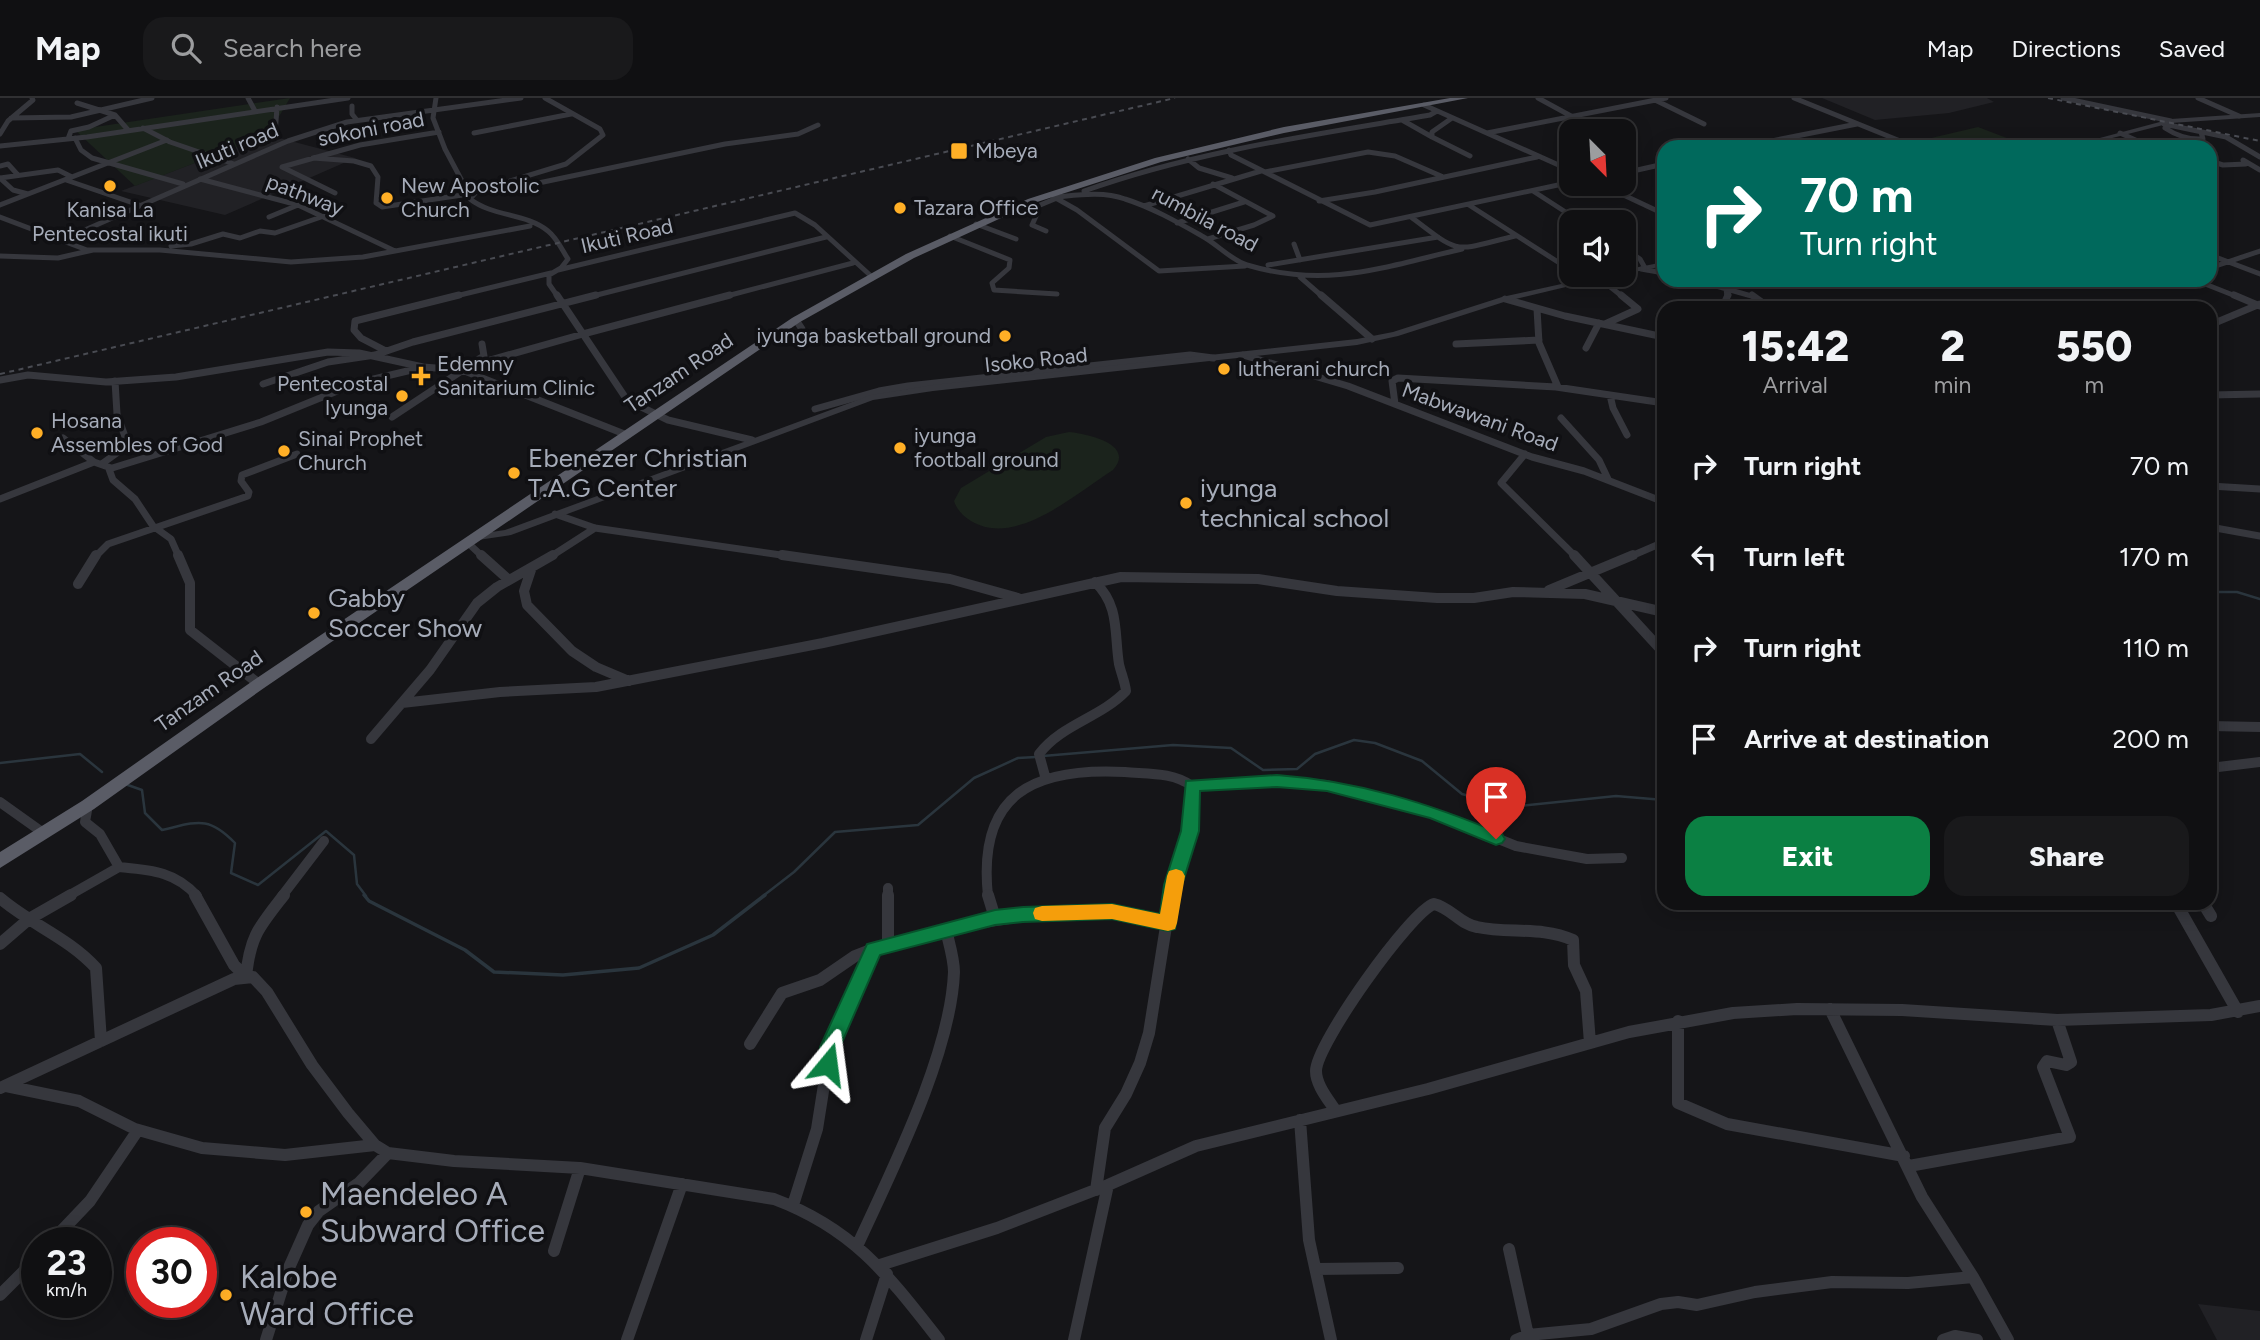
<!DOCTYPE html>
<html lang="en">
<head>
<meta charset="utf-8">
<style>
  :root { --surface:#101012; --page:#19191b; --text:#f1f3f6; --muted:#9c9d9f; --line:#303032; --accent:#0b8043 }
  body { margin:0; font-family:Figtree,sans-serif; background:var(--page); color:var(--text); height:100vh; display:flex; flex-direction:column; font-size:26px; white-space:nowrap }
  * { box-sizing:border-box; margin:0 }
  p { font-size:23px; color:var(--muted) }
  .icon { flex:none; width:38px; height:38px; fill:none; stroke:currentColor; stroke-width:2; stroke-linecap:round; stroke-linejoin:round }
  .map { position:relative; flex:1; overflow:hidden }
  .details { position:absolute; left:1657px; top:203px; width:560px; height:609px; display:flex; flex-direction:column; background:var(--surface); border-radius:21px; box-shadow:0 4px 18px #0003,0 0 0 2px var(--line) }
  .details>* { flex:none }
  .hud { position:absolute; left:1657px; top:42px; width:560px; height:147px; border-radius:21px; box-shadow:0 4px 18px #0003,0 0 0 2px var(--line); background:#00695c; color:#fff; overflow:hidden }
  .needle { width:46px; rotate:156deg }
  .tools { position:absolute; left:1559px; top:21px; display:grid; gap:14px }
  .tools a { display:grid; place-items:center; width:77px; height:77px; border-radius:14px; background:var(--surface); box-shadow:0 4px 18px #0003,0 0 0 2px var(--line); font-size:35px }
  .speed { position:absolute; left:21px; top:1129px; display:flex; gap:14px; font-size:35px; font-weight:700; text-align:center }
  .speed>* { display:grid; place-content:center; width:91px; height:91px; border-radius:50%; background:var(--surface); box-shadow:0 4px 18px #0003,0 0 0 2px var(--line); line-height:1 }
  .speed small { font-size:18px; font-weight:400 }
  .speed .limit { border:10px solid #d22; background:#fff; color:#111 }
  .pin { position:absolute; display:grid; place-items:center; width:60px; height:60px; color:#fff; margin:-72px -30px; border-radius:50% 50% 50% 0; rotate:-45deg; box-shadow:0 0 7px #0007 }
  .pin .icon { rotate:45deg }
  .me { position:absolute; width:77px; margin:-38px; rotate:16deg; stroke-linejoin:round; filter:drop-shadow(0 0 5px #0008) }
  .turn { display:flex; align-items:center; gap:24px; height:147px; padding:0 28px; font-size:32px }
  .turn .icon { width:91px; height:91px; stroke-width:2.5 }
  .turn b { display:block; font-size:49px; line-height:60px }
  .eta { display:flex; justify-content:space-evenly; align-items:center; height:119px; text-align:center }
  .eta b { font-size:42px; font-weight:800; line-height:49px }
  .cta { display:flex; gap:14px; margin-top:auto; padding:14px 28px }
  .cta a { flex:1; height:80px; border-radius:21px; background:var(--accent); color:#fff; font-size:28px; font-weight:800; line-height:80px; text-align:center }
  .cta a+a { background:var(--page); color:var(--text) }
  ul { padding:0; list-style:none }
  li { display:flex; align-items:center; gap:21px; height:91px; padding:0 28px }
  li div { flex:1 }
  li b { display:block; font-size:26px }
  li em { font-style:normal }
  header { display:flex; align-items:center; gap:42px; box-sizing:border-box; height:98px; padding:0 35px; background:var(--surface); border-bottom:2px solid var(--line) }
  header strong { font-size:33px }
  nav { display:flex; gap:38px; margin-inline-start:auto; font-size:24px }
  .search { width:490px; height:63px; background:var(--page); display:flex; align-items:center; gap:18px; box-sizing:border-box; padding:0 24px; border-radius:21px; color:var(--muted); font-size:26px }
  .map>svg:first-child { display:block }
  .built { fill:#212125 }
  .green { fill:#1b231c }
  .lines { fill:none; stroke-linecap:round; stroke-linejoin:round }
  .stream-far1 { stroke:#2a353d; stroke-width:2.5 }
  .stream { stroke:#2a353d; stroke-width:3.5 }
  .minor-far3 { stroke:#36373d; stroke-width:5 }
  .minor-far2 { stroke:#36373d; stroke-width:7 }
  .minor-far1 { stroke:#36373d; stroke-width:10 }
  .minor { stroke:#36373d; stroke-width:12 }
  .tertiary { fill:#36373d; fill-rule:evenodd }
  .trunk { fill:#5a5c66; fill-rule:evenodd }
  .rail { stroke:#494b52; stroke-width:2; stroke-dasharray:5 4.5; stroke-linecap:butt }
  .route { fill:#0b8043; stroke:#07532c; stroke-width:2 }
  .slow { fill:#f59e0b }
  .poi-dot { fill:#ffaf26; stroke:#101013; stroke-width:2.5 }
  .labels { text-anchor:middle; stroke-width:7; stroke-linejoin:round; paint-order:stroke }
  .far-street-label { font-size:21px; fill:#a6acb9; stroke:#101013 }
  .far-poi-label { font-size:21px; fill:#a6acb9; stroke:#101013; text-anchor:start }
  .poi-label { font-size:26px; fill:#a6acb9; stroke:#101013; text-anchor:start }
  .near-poi-label { font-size:32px; fill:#a6acb9; stroke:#101013; text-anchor:start }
</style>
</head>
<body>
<header>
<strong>Map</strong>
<div class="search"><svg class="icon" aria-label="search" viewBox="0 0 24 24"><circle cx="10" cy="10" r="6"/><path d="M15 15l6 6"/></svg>Search here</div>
<nav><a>Map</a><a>Directions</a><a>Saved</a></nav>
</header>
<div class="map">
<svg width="2260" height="1242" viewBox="0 0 2260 1242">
  <rect width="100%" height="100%" fill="#151518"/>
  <path class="built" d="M 1822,0 L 1987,0 L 1994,4 L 1949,15 L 1875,22 Z
    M 268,37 L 355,60 L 225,117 L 121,93 Z
    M 2198,1206 L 2260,1213 L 2260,1242 L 2217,1242 Z"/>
  <path class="green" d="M 290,0 L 268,37 L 135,88 L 75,32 Z
    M 1978,29 L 2025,47 L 1946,49 L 1927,41 Z
    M 1069,334 C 1087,336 1136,346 1113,372 C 1075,396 1016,450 971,423 C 963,418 957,412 954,403 L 961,390 L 1046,339 Z"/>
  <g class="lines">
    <path class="stream-far1" d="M 2210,494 L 2237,494 L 2260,501
      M 1043,658 L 1173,647 L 1231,650 L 1263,672 L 1297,671 L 1315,656 L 1354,642 L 1375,645 L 1422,663 L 1462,696 L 1509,709 L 1616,698 L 1664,702
      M 0,665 L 80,656 L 102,674
      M 125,686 L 142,692 L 145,715 L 162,732 C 197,724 208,717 235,745 L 231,775 L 258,787 L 326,733 L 354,757 L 357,786 L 366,798
      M 763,798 L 794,774 L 835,734 L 918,727 L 974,680 L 1018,660 L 1036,659"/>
    <path class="stream" d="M 364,797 L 369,803 L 465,852 L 494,874 L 563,877 L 639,870 L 713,837 L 765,797"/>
    <path class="minor-far3" d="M 248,0 L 255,13
      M 436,0 L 433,20 L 445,51 L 470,98
      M 545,0 L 600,31 L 603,37 L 566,66 L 477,93 L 470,101 C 493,119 526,115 548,133 C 557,140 562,152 568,161 L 561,170 L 549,177 L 549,186 L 558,199
      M 1538,0 L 1571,18
      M 1794,0 L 1915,49
      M 2063,0 L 2171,23
      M 2198,0 L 2239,18
      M 1655,2 L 1704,26
      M 77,5 L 115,17 L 128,32
      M 1424,7 L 1572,73
      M 352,8 L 352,16 L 356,21
      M 11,20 L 71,19 L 152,0
      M 1452,20 L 1432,34 L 1432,39 L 1470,58
      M 1402,22 L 1432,39
      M 2164,26 L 2226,39 L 2260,59
      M 2167,27 L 2165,30 C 2177,38 2188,42 2203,41 L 2201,34
      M 143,30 L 170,44 L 234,66
      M 474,35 L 571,16
      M 1487,35 L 1666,0
      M 2120,35 L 2151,49
      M 0,36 L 8,23 L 33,2 L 32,0
      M 275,37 L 277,9
      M 75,40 L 81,52 L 92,60 L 183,86
      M 68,41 L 71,33 L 89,29 L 115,17
      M 2093,43 L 2110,49
      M 0,48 L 87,39 L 348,0
      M 1741,49 L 1857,26
      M 2157,49 L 2187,42
      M 1229,52 L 1231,57 L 1370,127 L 1572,84
      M 313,60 L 354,63 L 371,68 L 378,79 L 376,105 L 382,109 L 469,96
      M 1188,61 L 1199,70 L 1232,80
      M 2243,62 L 2260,72
      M 2210,63 L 2223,67 L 2246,66
      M 0,68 L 8,66 L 17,76
      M 1265,74 L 1368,54 L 1395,58 L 1441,78
      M 1624,75 L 1664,66
      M 0,80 L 58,72 L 72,79
      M 0,80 L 13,92 L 28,96
      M 200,81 L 298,107 L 395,153
      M 66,82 L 142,108
      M 1600,86 L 1664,116
      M 500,93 L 725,46 L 798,36 L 818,27
      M 1084,93 C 1196,53 1313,37 1430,17 L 1437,13
      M 1533,93 L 1581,124
      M 335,95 L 282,69 L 360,47 L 439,34
      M 1054,99 L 1077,112 L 1159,173 L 1245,168
      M 1056,99 C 1078,97 1103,93 1125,101 C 1151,109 1179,125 1202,138 C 1217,146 1231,162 1247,167 C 1327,191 1384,169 1462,151
      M 1319,103 L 1375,94 L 1537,59
      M 0,107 L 167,42
      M 1469,107 L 1572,173
      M 1144,108 L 1261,73
      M 0,119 L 87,152 L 160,152 L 291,164 L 363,159 L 530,128
      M 269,119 L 298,107
      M 1411,119 C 1462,158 1453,153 1515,138
      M 1177,125 L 1244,104
      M 976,126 L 1016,141
      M 1046,133 L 1032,127 L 1037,116 L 1033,110 L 1057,100
      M 950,138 L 1010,162 L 1009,170 L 992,185 L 994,192 L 1057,196
      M 1208,141 L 1254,127 L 1273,118 L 1213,86
      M 62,142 L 288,43 L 347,24 L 521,0
      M 1294,146 L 1300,162
      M 171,148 L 191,146 L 223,136 L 240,140 L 260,133 L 275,135 L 324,118
      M 1624,150 L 1640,161 L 1645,170
      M 2210,157 L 2260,176
      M 0,158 L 58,160 L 93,152
      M 1268,167 L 1438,139
      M 2210,170 L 2260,153
      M 1641,171 L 1664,175
      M 558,172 L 795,115 L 815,127 L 871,178
      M 1577,177 L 1586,182
      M 1300,179 L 1323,199
      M 1599,180 L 1623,199
      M 1695,182 L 1755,199
      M 1725,182 L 1727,199
      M 1751,182 L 1772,182
      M 2195,182 L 2238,199
      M 452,199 L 551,175
      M 589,199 L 826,139
      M 723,199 L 853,165"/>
    <path class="minor-far2" d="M 557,197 L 627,302 L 668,322 L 752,342
      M 1321,197 L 1372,241
      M 1752,197 L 1770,210
      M 2234,197 L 2260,208
      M 1505,201 L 1565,218 L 1664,239
      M 1722,210 L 1728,197
      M 1537,211 L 1539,245 L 1558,289
      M 796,222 L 802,231 L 801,235
      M 1605,226 L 1638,211 L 1621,197
      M 2210,227 L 2260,206
      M 583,236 L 730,197
      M 1456,246 L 1539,242
      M 1586,250 L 1599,225
      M 386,253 L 361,240 L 354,232 L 355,223 L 459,197
      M 1243,257 L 1348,288 L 1532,359 L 1584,373 L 1664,404
      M 477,262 L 484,258 L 482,246
      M 0,282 L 28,277 L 106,284 L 176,279 L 328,254 L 359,255 L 423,269 L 462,272 L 627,337
      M 263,286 L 328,264 L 375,257 L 413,244 L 596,197
      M 1610,297 L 1613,310 L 1627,337
      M 2210,297 L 2260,296
      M 1395,306 L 1392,283 L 1398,280 L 1556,289 L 1664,305
      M 815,311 L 879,293 L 908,288 L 1190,257 L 1213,260
      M 392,319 L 469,268 L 583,236
      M 1561,320 L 1599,362 L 1608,381
      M 2210,332 L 2210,335
      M 63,340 L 94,364
      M 1525,356 L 1501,385 L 1576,459
      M 103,365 L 128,347 L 117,316 L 115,283
      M 2210,388 L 2260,391
      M 0,401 L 94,364 L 111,370
      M 555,416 L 595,430 L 795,459
      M 2210,429 L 2260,438
      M 468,445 L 483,459
      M 95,459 L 108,446 L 248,398 L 249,394 L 241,383 L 242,377 L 297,356
      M 179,459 L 171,441 L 153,428 L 135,401 L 113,382 L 109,371 L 261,324 L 357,285 L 420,270
      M 550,459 L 595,430
      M 1629,459 L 1664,444"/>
    <path class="minor-far1" d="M 178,457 L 190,485 L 190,532 L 259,586
      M 481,457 L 509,482
      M 782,457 L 950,481 L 1018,500
      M 1574,457 L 1664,555
      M 532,469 L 524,493 L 527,507 L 572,553 L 596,569 L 629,583
      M 78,486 L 96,457
      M 1549,492 L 1633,457
      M 402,605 L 500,594 L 596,589 L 823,545 L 1121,479 L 1258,481 L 1337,493 L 1437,500 L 1474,500 L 1513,494 L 1585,496 L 1664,514
      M 2210,628 L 2260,629
      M 371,641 L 430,572 L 477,505 L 497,489 L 553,457
      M 2210,670 L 2260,664
      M 1045,678 L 1039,656 C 1062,626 1100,620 1126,593 C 1125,584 1121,575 1119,566 C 1114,535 1120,508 1095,484
      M 1192,688 L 1277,683 L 1327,687 L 1434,715 L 1516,748 L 1587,761 L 1622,760
      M 0,704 L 42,734
      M 88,707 L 85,724 L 100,736 L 119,769 C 150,772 175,773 197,798
      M 888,790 L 888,798
      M 68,798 L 119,769
      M 282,798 L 324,743
      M 988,798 C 977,696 1033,669 1125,674 C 1148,676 1173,674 1192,688 L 1188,747 L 1181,758 L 1171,798"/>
    <path class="minor" d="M 195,797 L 234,867 L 246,879 C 250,838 259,829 284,797
      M 888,797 L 888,847
      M 988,797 L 995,820
      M 0,800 C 30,826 69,840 96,870 L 101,943
      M 2176,805 L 2238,914
      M 2203,805 L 2211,818
      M 0,846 L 29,821 L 71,797
      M 1830,911 L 1922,1099 L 1973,1179 L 2008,1242
      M 1678,923 L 1678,1005 L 1727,1026 L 1904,1058
      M 750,946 L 782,895 L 820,882 L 855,858 L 873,851 L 983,824 L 1057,813 L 1094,812 L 1131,816 L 1168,825
      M 6,988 L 79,1003 L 135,1031 L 202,1050 L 285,1057 L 375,1047
      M 0,990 L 234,881 L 253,879 L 267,894 L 312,967 L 348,1015 L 375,1047 L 388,1055 L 454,1063 L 580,1070 L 774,1101 C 854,1131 888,1177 939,1242
      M 1335,1012 C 1328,1001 1316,987 1316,973 C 1316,946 1411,813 1434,806 C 1451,810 1460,826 1477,829 C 1509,836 1541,828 1573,842 L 1574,867 L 1586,893 L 1590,945
      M 1300,1022 L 1309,1142 L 1331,1242
      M 1909,1068 L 2070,1039 L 2043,969 L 2047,963 L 2066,967 L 2071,964 L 2057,922
      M 1096,1092 L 1105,1030 L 1126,996 L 1140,965 L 1149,935 L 1171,797
      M 793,1107 L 817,1031 L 830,949 L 873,851
      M 51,1144 L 90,1103 L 138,1032
      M 858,1146 C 892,1072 951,955 954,874 C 954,861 949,845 946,832
      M 1509,1151 L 1528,1237
      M 554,1153 L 580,1070
      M 880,1167 L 997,1130 L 1108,1087 L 1196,1048 L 1428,991 L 1629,934 L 1733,915 L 1797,911 L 1902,912 L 2057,922 L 2211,917 L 2260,908
      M 1317,1171 L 1398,1170
      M 0,1197 L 37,1160
      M 266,1242 L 288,1172 L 308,1127 L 319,1113 L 359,1085 L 388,1055
      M 627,1242 L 682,1086
      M 866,1242 L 887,1176
      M 1074,1242 L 1108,1087
      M 1516,1242 L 1528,1237 L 1591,1231 L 1661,1206 L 1678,1204 L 1697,1207 L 1755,1194 L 1832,1184 L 1908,1185 L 1973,1179
      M 1943,1242 L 1955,1238 L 1977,1242"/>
    <path class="tertiary" d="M 2260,15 L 2260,19 L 2171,25 L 2077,49 L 2066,49 L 2171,21 Z
      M 1664,164 L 1664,168 L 1624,176 L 1624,172 Z
      M 1602,177 L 1616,177 L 1507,203 L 1398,238 L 1357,247 L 933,293 L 873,302 L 511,437 L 478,442 L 473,439 L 478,436 L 505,432 L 871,297 L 933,287 L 1357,241 L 1393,234 L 1502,199 Z"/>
    <path class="trunk" d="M 1450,0 L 1468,0 L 1284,35 L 1161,64 L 1034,105 L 914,160 L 800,224 L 264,590 L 94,711 L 0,770 L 0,754 L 82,703 L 254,582 L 792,220 L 906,156 L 1028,101 L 1155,60 L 1284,29 Z"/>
    <path class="rail" d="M 2048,0 L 2260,43
      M 0,276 L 1175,0"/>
  </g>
  <path class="route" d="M 1277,677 C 1358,683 1428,705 1502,736 L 1505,741 L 1502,745 L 1496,747 L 1430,720 L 1327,693 L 1277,689 L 1200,693 L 1199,733 L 1182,787 L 1175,831 L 1168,833 L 1112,821 L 1023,824 L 995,827 L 880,857 L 840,949 L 835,972 L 828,975 L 821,972 L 818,966 L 820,949 L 867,846 L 995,812 L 1023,809 L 1112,806 L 1160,816 L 1164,787 L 1181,733 L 1186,683 Z"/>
  <path class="slow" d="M 1176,771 L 1182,773 L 1185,778 L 1177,825 L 1175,831 L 1168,833 L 1112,821 L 1042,823 L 1035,821 L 1033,815 L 1035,810 L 1042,808 L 1112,806 L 1160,816 L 1167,778 L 1169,773 Z"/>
  <g class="poi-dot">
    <rect x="950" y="44" width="18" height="18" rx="3.5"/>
    <circle cx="110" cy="88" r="7"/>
    <circle cx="387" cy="100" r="7"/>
    <circle cx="900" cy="110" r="7"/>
    <circle cx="1005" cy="238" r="7"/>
    <circle cx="1224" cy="271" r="7"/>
    <path d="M417.5 267.5h7v7h7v7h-7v7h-7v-7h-7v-7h7z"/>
    <circle cx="402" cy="298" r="7"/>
    <circle cx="37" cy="335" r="7"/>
    <circle cx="900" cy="350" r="7"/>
    <circle cx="284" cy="353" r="7"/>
    <circle cx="514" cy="375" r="7"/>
    <circle cx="1186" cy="405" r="7"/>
    <circle cx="314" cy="515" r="7"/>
    <circle cx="306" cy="1114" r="7"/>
    <circle cx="226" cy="1197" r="7"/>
  </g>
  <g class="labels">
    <g class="far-street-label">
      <text transform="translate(371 31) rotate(-11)" y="7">sokoni road</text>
      <text transform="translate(237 48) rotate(-23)" y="7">Ikuti road</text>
      <text transform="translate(305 97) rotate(21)" y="7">pathway</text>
      <text transform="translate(1205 121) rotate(28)" y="7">rumbila road</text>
      <text transform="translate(627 138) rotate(-13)" y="7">Ikuti Road</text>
      <text transform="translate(1036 262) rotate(-6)" y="7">Isoko Road</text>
      <text transform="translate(679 275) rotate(-34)" y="7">Tanzam Road</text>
      <text transform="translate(1480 319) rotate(20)" y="7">Mabwawani Road</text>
      <text transform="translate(209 593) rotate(-35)" y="7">Tanzam Road</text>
    </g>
    <g class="far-poi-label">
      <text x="975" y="60">Mbeya</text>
      <text x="401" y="95">New Apostolic<tspan x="401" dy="24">Church</tspan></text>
      <text x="914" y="117">Tazara Office</text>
      <text x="110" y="119" text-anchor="middle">Kanisa La<tspan x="110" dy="24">Pentecostal ikuti</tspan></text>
      <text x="991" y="245" text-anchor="end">iyunga basketball ground</text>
      <text x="437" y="273">Edemny<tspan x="437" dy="24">Sanitarium Clinic</tspan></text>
      <text x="1238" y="278">lutherani church</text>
      <text x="388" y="293" text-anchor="end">Pentecostal<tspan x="388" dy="24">Iyunga</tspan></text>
      <text x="51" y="330">Hosana<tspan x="51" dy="24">Assembles of God</tspan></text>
      <text x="914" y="345">iyunga<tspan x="914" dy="24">football ground</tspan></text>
      <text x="298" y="348">Sinai Prophet<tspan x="298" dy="24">Church</tspan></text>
    </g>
    <g class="poi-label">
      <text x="528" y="369">Ebenezer Christian<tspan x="528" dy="30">T.A.G Center</tspan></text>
      <text x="1200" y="399">iyunga<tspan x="1200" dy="30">technical school</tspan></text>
      <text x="328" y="509">Gabby<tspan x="328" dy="30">Soccer Show</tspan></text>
    </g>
    <g class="near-poi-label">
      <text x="320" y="1107">Maendeleo A<tspan x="320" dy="37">Subward Office</tspan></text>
      <text x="240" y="1190">Kalobe<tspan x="240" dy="37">Ward Office</tspan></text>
    </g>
  </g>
</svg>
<div class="tools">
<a><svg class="needle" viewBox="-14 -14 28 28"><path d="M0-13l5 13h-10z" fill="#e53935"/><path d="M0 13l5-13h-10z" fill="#9c9d9f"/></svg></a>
<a><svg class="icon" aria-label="sound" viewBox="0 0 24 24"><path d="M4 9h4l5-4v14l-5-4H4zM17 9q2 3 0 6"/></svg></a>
</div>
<div class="speed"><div>23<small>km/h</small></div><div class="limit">30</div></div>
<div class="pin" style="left:1496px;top:741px;background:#d93025"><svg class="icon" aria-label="arrive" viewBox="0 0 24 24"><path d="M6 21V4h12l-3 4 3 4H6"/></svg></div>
<svg class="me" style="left:828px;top:966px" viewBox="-20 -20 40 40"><path d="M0-17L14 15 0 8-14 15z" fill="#0b8043" stroke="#fff" stroke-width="4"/></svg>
<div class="hud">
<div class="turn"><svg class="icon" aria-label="right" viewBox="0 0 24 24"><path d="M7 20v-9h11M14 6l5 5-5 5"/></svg><div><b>70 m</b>Turn right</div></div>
</div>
<section class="details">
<div class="eta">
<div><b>15:42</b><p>Arrival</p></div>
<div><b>2</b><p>min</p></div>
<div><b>550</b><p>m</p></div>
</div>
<ul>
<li><svg class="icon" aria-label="right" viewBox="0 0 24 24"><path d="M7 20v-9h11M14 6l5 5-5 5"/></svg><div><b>Turn right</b></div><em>70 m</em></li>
<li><svg class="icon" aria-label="left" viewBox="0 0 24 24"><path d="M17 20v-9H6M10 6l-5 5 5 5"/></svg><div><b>Turn left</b></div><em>170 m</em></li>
<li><svg class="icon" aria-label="right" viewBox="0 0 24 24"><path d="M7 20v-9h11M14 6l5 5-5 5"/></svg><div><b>Turn right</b></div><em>110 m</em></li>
<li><svg class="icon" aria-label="arrive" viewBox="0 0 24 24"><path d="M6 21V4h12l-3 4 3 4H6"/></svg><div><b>Arrive at destination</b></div><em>200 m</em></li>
</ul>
<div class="cta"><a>Exit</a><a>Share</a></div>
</section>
</div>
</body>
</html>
